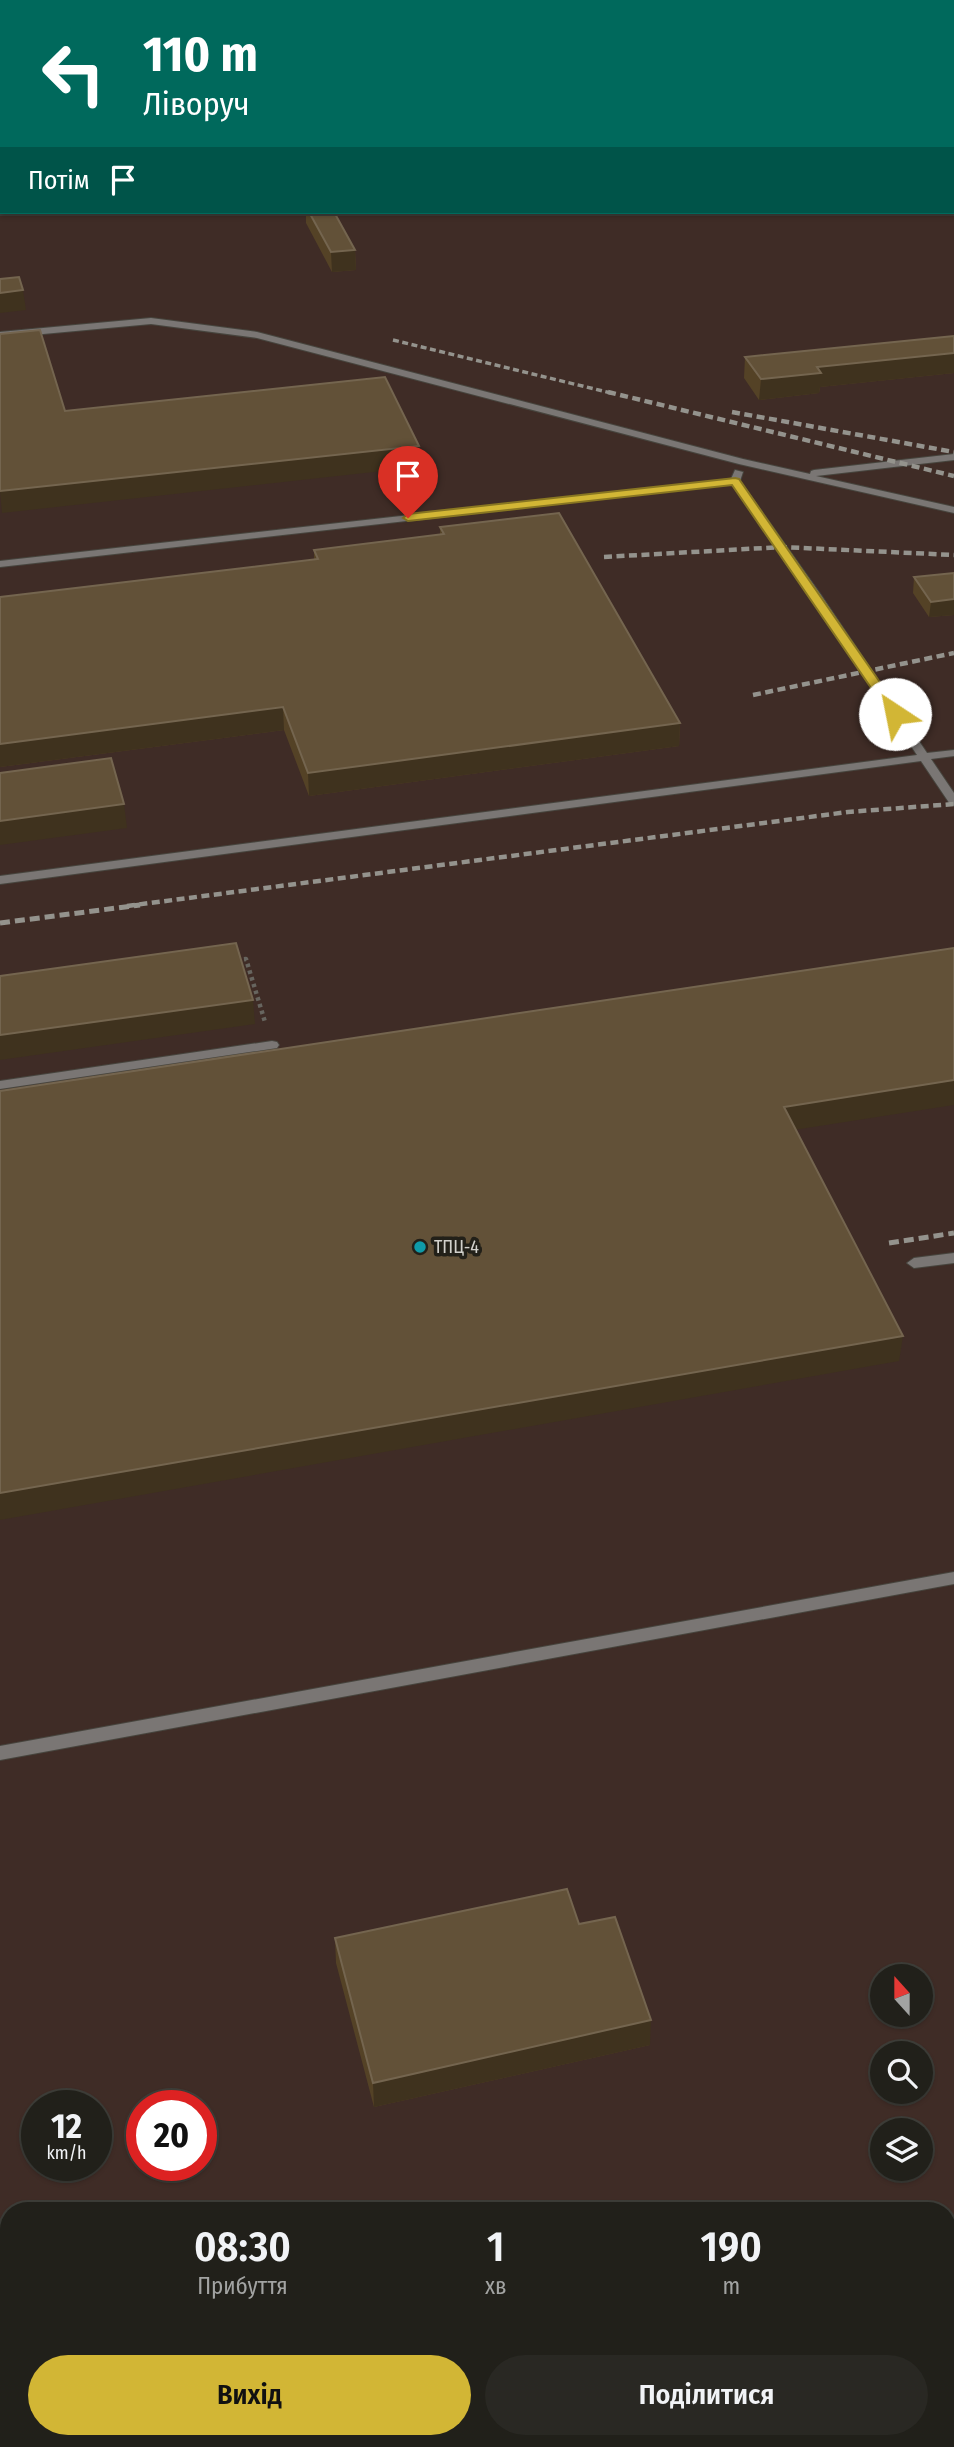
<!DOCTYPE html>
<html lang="uk">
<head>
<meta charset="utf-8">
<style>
  :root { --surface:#21201a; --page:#292823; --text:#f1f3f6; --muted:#a2a3a2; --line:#3e3e39; --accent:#d2b635 }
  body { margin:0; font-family:"Fira Sans Condensed",sans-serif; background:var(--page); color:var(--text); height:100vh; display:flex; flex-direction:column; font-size:26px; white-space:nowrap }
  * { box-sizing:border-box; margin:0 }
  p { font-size:23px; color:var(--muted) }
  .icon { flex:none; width:38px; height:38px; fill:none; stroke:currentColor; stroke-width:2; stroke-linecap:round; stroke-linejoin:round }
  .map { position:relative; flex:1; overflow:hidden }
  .details { position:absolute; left:0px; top:2202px; width:956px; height:247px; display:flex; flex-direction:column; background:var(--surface); border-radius:28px 28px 0 0; box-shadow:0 2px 5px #0004,0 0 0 2px var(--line) }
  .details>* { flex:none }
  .banner { position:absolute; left:0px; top:0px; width:956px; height:214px; box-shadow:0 2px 5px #0004,0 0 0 2px var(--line); background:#00695c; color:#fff; overflow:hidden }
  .needle { width:46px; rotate:339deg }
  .controls { position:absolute; left:870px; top:1964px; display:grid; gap:14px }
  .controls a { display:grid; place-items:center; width:63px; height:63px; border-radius:50%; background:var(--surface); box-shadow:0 2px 5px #0004,0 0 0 2px var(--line); font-size:35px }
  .speed { position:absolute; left:21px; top:2090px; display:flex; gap:14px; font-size:35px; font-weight:700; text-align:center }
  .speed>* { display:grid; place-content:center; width:91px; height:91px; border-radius:50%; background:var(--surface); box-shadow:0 2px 5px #0004,0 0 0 2px var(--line); line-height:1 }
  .speed small { font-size:18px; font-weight:400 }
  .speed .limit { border:10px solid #d22; background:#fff; color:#111 }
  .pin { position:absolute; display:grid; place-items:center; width:60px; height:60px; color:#fff; margin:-72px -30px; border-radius:50% 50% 50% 0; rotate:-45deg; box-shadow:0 0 7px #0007 }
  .pin .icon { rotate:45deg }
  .me { position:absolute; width:77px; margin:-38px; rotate:326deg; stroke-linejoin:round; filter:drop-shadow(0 0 5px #0008) }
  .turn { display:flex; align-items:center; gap:24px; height:147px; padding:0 28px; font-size:32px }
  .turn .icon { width:91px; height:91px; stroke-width:2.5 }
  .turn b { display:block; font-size:49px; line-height:60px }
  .then { display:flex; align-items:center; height:66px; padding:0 28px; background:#0003; gap:14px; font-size:26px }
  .eta { display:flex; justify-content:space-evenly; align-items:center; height:119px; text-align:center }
  .eta b { font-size:42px; font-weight:600; line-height:49px }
  .primary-button { display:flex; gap:14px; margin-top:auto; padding:14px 28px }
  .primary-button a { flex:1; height:80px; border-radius:42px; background:var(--accent); color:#111; font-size:28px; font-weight:600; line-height:80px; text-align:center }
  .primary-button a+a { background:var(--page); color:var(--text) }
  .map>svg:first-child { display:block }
  .commercial { fill:#3f2c26; fill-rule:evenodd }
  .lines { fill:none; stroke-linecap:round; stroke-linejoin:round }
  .service-casing { stroke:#47453e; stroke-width:2 }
  .path-far1 { stroke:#67655f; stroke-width:2.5; stroke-dasharray:2 2; stroke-linecap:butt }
  .path { stroke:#67655f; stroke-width:4.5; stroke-dasharray:3.5 3.5; stroke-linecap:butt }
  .service { fill:#7a7674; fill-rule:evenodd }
  .rail-far2 { stroke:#94938d; stroke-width:3.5; stroke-dasharray:6 3.5; stroke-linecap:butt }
  .rail-far1 { stroke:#94938d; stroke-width:4.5; stroke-dasharray:8 4.5; stroke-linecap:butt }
  .rail { stroke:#94938d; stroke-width:5; stroke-dasharray:10 5; stroke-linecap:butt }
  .wall { fill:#544226 }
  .shaded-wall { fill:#3f321e }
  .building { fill:#625138; stroke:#74654f; stroke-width:2 }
  .route { fill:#d2b635; stroke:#887622; stroke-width:2 }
  .culture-dot { fill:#0f9aa8; stroke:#222019; stroke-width:2.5 }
  .labels { text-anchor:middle; stroke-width:7; stroke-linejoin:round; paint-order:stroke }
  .poi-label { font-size:18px; fill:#d2d1cc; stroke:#222019; text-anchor:start }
</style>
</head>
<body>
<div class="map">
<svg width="954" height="2447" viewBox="0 0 954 2447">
  <rect width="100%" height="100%" fill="#2c2a23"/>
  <path class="commercial" d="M 954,145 L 954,2447 L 0,2447 L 0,161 L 2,212 L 954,212 ZM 882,1976 L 920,1976 L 920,2014 L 882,2014 ZM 882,2053 L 920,2053 L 920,2091 L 882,2091 ZM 37,2105 L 96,2105 L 96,2165 L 37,2165 ZM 142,2105 L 201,2105 L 201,2165 L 142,2165 ZM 882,2130 L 920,2130 L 920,2168 L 882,2168 ZM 9,2210 L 947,2210 L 947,2440 L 9,2440 Z"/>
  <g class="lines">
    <g class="service-casing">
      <path id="service" d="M 151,318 L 257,332 L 743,459 L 810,474 L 811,471 L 814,470 L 954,454 L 954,460 L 816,476 L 954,507 L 954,513 L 739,464 L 257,338 L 151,324 L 0,338 L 0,332 Z
        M 735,470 L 743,472 L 740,481 L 821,595 L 927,753 L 954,750 L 954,756 L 931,759 L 954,793 L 954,805 L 950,804 L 921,761 L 0,884 L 0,876 L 917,755 L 811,596 L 732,484 L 0,567 L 0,561 L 731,479 Z
        M 272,1041 L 277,1042 L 279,1045 L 277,1048 L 0,1089 L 0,1081 Z
        M 954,1253 L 954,1263 L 914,1268 L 907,1263 L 914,1258 Z
        M 954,1572 L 954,1584 L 0,1760 L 0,1746 Z"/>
    </g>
    <path class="path-far1" d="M 179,0 L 181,2"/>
    <path class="path" d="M 237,960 L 246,959 L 265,1022"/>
    <use href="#service" class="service"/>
    <path class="rail-far2" d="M 393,340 L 615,394"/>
    <path class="rail-far1" d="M 608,392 L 954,476
      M 732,412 L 954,452
      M 604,557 L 782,547 L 954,555
      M 753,695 L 954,653
      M 127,906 L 848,812 L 954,804"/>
    <path class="rail" d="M 0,923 L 140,905
      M 889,1243 L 954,1233"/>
  </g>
  <path class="wall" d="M 306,212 L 334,212 L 355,250 L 356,270 L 332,272 L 306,223 Z
    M 954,336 L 954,373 L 820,387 L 819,393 L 759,400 L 744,378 L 745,357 Z
    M 440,527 L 680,723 L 679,746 L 309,796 L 284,730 L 0,767 L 0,597 L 314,560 L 314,550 L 440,535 Z
    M 954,573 L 954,615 L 929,617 L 913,593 L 914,577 Z
    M 579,1924 L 650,2045 L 374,2107 L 336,1963 L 335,1938 Z"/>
  <path class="shaded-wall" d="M 355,250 L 356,270 L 332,272 L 331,252 Z
    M 23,290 L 26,310 L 0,313 L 0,293 Z
    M 954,353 L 954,373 L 820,387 L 819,393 L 759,400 L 761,379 L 817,367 Z
    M 419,446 L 419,467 L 2,513 L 0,491 Z
    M 954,599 L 954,615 L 929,617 L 931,602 Z
    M 283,707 L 284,730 L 0,767 L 0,744 Z
    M 680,723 L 679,746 L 309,796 L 308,773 Z
    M 124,804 L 127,828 L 0,845 L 0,821 Z
    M 253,1000 L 255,1024 L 0,1060 L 0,1035 Z
    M 954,1080 L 954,1105 L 781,1132 L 784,1107 Z
    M 903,1336 L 899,1361 L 0,1520 L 0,1493 Z
    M 651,2020 L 650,2045 L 374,2107 L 373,2083 Z"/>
  <path class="building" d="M 309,212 L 334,212 L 355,250 L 331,252 Z
    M 19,277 L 23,290 L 0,293 L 0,279 Z
    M 40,330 L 65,411 L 385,377 L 419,446 L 0,491 L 0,334 Z
    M 954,336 L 954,353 L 817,367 L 821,373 L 761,379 L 745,357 Z
    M 559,513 L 680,723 L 308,773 L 283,707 L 0,744 L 0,597 L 318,559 L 314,550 L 444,534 L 440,527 Z
    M 954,573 L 954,599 L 931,602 L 914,577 Z
    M 111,758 L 124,804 L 0,821 L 0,773 Z
    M 236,943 L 253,1000 L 0,1035 L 0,976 Z
    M 954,948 L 954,1080 L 784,1107 L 903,1336 L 0,1493 L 0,1091 Z
    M 567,1889 L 579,1924 L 615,1917 L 651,2020 L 373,2083 L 335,1938 Z"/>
  <path class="route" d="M 735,478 L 739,479 L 902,714 L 900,717 L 891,717 L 732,485 L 408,521 L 403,518 L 408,514 Z"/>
  <circle class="culture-dot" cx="420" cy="1247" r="7"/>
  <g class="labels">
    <g class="poi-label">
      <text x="434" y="1253">ТПЦ-4</text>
    </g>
  </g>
</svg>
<div class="controls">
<a><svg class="needle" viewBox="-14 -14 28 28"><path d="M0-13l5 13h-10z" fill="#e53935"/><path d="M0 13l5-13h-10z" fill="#a2a3a2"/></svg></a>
<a><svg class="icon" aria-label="search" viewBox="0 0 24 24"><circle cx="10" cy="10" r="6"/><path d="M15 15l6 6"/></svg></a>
<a><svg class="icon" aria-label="layers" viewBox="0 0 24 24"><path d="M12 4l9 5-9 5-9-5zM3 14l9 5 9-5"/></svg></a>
</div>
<div class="speed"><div>12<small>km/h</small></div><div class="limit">20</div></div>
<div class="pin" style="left:408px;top:518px;background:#d93025"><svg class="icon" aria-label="arrive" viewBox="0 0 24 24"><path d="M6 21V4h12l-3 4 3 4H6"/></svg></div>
<svg class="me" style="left:895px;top:714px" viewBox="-20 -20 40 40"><circle r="19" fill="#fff"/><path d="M0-13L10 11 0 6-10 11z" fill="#d2b635"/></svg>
<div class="banner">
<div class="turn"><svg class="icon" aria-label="left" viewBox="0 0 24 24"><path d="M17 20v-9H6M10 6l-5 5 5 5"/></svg><div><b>110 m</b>Ліворуч</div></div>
<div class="then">Потім<svg class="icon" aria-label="arrive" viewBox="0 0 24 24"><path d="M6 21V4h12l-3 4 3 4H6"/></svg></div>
</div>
<section class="details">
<div class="eta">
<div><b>08:30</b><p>Прибуття</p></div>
<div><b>1</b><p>хв</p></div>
<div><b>190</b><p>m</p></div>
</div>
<div class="primary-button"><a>Вихід</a><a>Поділитися</a></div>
</section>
</div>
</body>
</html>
